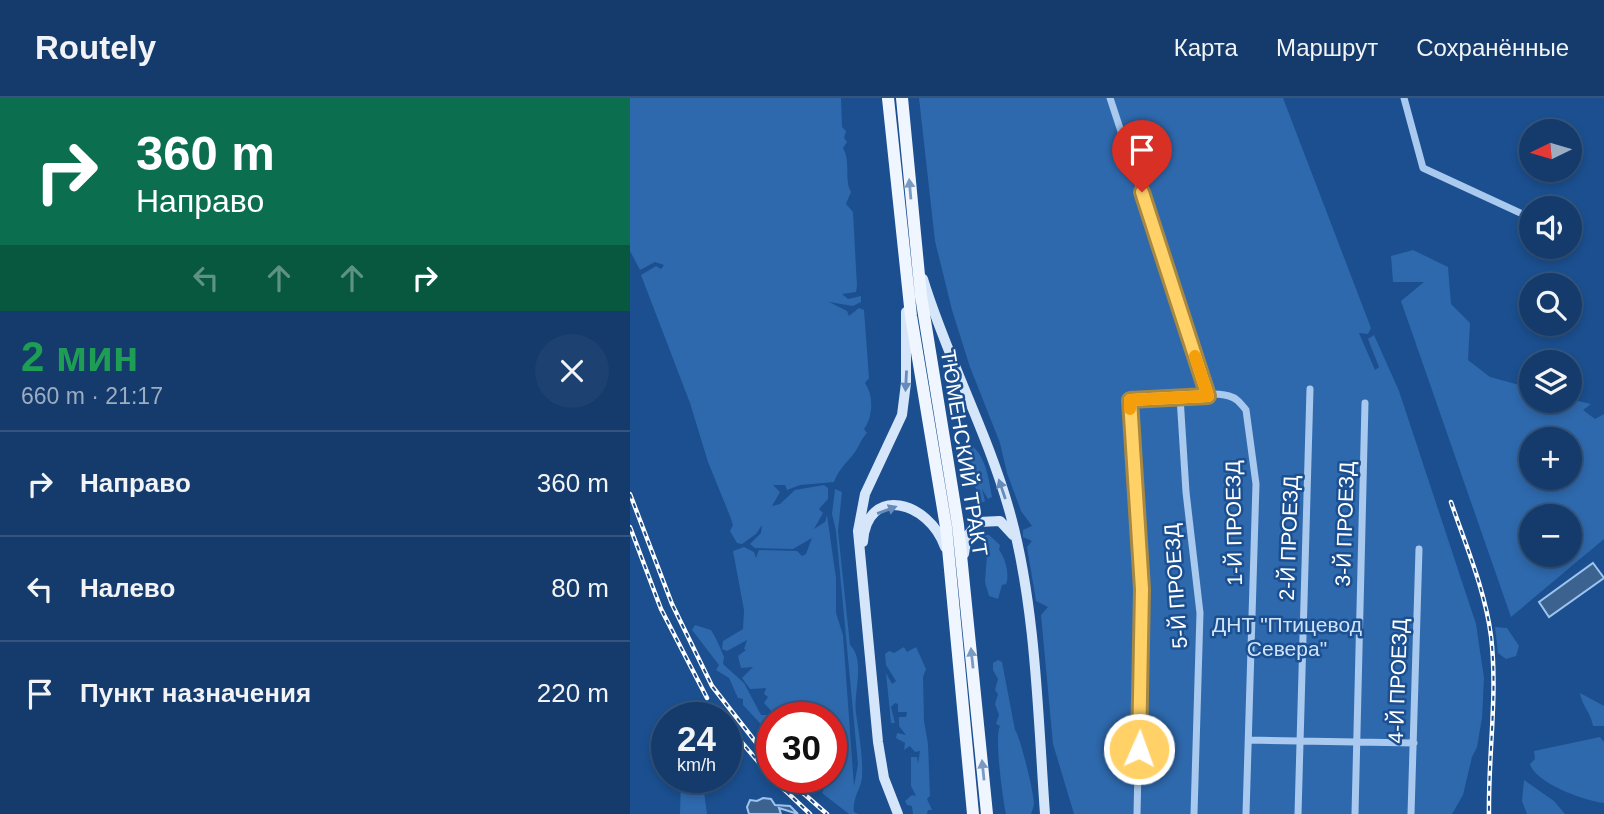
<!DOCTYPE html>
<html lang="ru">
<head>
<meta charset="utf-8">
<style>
  :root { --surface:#143b6b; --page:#1d4271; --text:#f1f3f6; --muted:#9dadc1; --line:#33557e }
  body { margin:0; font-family:Helvetica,sans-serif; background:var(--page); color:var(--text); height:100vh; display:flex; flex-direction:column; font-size:26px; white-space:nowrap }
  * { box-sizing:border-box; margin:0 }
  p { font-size:23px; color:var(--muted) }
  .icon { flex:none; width:38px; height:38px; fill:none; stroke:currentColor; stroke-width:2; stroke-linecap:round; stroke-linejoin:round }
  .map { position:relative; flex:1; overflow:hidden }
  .drawer { display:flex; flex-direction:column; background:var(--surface); width:630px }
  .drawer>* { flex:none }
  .hud { background:#0b6e4f; color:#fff; overflow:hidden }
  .needle { width:46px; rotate:265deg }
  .fabs { position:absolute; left:889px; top:21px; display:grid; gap:14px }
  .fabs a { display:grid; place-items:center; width:63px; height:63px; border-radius:50%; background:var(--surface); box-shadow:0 4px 10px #0003,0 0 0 2px var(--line); font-size:35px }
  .speed { position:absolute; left:21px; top:604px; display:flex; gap:14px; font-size:35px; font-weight:700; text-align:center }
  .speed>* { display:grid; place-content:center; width:91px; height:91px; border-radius:50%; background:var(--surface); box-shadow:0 4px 10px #0003,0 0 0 2px var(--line); line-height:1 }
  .speed small { font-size:18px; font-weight:400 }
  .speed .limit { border:10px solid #d22; background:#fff; color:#111 }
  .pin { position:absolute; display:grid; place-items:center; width:60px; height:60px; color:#fff; margin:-72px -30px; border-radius:50% 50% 50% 0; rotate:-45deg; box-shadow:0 0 7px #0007 }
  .pin .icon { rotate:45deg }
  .me { position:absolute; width:77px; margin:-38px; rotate:2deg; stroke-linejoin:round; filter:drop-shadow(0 0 5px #0008) }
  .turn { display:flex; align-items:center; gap:24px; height:147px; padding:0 21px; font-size:32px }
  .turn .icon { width:91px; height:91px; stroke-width:2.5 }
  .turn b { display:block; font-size:49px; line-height:60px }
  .lanes { display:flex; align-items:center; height:66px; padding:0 21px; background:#0003; justify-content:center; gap:35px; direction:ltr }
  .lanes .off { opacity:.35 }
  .round { display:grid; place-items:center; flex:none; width:74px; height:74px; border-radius:37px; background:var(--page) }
  .head { display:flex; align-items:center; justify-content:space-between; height:119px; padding:0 21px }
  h1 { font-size:42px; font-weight:800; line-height:52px; color:#1e9e55 }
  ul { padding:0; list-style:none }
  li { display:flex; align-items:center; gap:21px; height:105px; padding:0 21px; border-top:2px solid var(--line) }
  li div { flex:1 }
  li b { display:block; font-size:26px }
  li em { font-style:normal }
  header { display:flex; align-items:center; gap:42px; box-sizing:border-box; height:98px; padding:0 35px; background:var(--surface); border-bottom:2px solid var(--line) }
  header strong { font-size:33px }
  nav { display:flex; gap:38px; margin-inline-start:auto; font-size:24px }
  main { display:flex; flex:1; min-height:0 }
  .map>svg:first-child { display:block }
  .green { fill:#2e69ad; fill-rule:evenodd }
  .water { fill:#3c6290; stroke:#9cc4f0; stroke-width:2 }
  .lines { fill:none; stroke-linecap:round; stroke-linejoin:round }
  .street { stroke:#a9c9ee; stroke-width:7 }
  .secondary { stroke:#d6e6fa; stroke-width:10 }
  .primary { stroke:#f0f6ff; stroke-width:12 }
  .rail-casing { stroke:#fff; stroke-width:4.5 }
  .rail { stroke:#1b4f8f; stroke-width:2; stroke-dasharray:5; stroke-linecap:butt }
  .oneway { fill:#7b9ac1 }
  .oneway2 { fill:#668bba }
  .route-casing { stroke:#a68842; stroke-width:18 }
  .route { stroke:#ffd166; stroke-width:12 }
  .slow { stroke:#f59e0b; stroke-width:12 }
  .labels { text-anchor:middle; stroke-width:5; stroke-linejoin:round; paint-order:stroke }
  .street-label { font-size:21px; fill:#fff; stroke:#1b4f8f }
  .park-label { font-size:21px; fill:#cfe3fa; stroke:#1b4f8f }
</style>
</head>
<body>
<header>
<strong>Routely</strong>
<nav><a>Карта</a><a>Маршрут</a><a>Сохранённые</a></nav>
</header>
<main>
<section class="drawer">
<div class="hud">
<div class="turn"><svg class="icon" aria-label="right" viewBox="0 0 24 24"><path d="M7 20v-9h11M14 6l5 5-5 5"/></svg><div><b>360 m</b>Направо</div></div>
<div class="lanes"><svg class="icon off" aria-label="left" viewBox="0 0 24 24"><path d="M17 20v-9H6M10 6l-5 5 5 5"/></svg><svg class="icon off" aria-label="ahead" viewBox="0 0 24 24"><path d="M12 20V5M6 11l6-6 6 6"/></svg><svg class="icon off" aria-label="ahead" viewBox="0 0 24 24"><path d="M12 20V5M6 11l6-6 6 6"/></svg><svg class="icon" aria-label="right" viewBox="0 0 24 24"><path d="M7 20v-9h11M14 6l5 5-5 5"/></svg></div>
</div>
<div class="head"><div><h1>2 мин</h1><p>660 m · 21:17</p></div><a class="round"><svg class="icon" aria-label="close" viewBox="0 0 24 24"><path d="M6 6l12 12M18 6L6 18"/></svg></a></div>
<ul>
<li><svg class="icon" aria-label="right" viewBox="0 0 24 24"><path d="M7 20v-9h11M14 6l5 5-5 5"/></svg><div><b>Направо</b></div><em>360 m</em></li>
<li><svg class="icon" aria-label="left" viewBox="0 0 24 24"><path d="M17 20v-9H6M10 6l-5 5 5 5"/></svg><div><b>Налево</b></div><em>80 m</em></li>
<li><svg class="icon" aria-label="arrive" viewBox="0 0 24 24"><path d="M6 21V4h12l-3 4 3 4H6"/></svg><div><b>Пункт назначения</b></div><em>220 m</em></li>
</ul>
</section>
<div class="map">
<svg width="974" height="716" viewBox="0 0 974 716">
  <rect width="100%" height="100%" fill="#1b4f8f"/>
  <path class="green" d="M 0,0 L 211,0 L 212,29 L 216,33 L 214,40 L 217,44 L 213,50 C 221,64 214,82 221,94 L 216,106 L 223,114 L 227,188 L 226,194 L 212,196 L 218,201 L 231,198 L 231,204 L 223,208 L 199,204 L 217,213 L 219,218 L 229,210 L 234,212 L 239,280 L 235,285 C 244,298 243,319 234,331 L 237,335 C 230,342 229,350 222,358 C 215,366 208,373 204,384 L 170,387 L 157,392 L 155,387 L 143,387 L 150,394 L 142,408 L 150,406 L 165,392 L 194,387 L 198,390 L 198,401 L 189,411 L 193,415 L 184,431 L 195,424 L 197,417 L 206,480 L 206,515 L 213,537 L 224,688 L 228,666 L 206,433 L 202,416 L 205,391 L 212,394 L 208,433 L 220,547 C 236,563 223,595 226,615 C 229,636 233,657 232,679 C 231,691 222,700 224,714 L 228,716 L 219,716 L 192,695 L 194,691 L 186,684 L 181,684 L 176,679 L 207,677 L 201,672 L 201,620 L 147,619 L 134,605 L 138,599 L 134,596 L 136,590 L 120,591 L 112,580 L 123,569 L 111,570 L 108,558 L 116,552 L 114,551 L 117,542 L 97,553 L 92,551 L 93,543 L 113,531 L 114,512 L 103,453 L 114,449 L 124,454 L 126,460 L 129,452 L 167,453 L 172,458 L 176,456 L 182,440 L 163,451 L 125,450 L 120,446 L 131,435 L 132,427 L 126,436 L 112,446 L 107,445 L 100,433 L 103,427 L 100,418 L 78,364 L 60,305 L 11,177 L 26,168 L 31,171 L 34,167 L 25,164 L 10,172 L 0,153 Z
    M 289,0 L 653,0 L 741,230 L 738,236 L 729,235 L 745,272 L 749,269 L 738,241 L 744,237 L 769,293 L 846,526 L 854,580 L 852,620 L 847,649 L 842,659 L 833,697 L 822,716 L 444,716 L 423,646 L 411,517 L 418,509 L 406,503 L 397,449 L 402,443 L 393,439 L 393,432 L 402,428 L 391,413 L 377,375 L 370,345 L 340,269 L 322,212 L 305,143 Z
    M 783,152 L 818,169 L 821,206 L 840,225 L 838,262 L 860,279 L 901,290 L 901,303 L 940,301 L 961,306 L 953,312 L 965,321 L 974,316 L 974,441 L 881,519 L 771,203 L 794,184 L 763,184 L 761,158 ZM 901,341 L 940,341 L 940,380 L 901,380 ZM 901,418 L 940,418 L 940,457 L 901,457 Z
    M 339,346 C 355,355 359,381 362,399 L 358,401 L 352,391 L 355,403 L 351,405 L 343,383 L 341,360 L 337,358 Z
    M 352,436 L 359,437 L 370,447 L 369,452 C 375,459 380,477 376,486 L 372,487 L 368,501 L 359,498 L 355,484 L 357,457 Z
    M 65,527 L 81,532 C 87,541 90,550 94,559 L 93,566 L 114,585 L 131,617 L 138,617 L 142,638 L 113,607 L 113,601 L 108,600 L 99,580 L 86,572 L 89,567 L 62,532 Z
    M 865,529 L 877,530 L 889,548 L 886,558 L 876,561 L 868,555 Z
    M 274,549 L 277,554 L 286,549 L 296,571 L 293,579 L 294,623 L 298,646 L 300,698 L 297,701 L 302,712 L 298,712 L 297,716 L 283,716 L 282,708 L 277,707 L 275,703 L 282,697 L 286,698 L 281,688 L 281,659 L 287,659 L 288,665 L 290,653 L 285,654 L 280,648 L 274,652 L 275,645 L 266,640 L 267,635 L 276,637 L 269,628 L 269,619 L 276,619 L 277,614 L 268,614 L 268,606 L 265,605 L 261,609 L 265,625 L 261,625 L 256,575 L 262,586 L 266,583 L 256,567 L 255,556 L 259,553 L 264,555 Z
    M 368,562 L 372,564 L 385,632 C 390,638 404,695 404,705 C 404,709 402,712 401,716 L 376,716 C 373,702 364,639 370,628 L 366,626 L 369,617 L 365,606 L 368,596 L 365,592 L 368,581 L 363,572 L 363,565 Z
    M 950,595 L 974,608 L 974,628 L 963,628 C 961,615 952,608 950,595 Z
    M 970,639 L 974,644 L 974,705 C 955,703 905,685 900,666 L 905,661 L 904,653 Z
    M 51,679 L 72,679 L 77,716 L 50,716 Z
    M 894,682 L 924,703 L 935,716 L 897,716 L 892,703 Z"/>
  <path class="water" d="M 963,465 L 974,480 L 919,519 L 909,504 Z
    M 133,700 L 141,701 L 145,707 L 160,708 L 168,716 L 149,710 L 151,716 L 119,716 L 117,709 L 120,702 L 127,703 Z"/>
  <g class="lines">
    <path class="street" d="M 480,0 L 578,298
      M 774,0 L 793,70 L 901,120
      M 550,299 L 556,394 L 570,515 L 564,716
      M 619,642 L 784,645
      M 507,716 L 512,491 L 500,302 C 525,300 577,292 599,298 C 607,300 611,306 616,312 L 626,386 L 616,716
      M 668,716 L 680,291
      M 725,716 L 735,305
      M 781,716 L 789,451"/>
    <path class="secondary" d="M 293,181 C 317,260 358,335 380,415 C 406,509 408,619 415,716
      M 233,444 C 237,386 299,403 315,449
      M 334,456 L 337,438 L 349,424 L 370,423 L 383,437
      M 268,716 L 254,680 L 248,644 L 228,433 L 235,396 L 272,317 L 276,285 L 276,214"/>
    <path class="primary" d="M 258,0 L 281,218 L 316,429 L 343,716
      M 272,0 L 291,198 L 328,427 L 357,716"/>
    <g class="rail-casing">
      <path id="rail" d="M 0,396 L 42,506 L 82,588 L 142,665
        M 821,404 C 836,448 855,492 861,538 C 868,597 858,657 859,716
        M 0,429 L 31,511 L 77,600
        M 96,626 L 143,681 L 180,716
        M 173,695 L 197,716"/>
    </g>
    <use href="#rail" class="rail"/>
  </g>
  <defs><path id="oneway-solid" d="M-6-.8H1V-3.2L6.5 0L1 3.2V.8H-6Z" transform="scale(1.75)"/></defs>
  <g class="oneway">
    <use href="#oneway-solid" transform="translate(280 91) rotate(-95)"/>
    <use href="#oneway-solid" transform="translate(342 560) rotate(-96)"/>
    <use href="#oneway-solid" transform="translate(353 672) rotate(-96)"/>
  </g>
  <g class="oneway2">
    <use href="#oneway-solid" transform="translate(276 283) rotate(93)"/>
    <use href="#oneway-solid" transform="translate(372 391) rotate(-109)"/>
    <use href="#oneway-solid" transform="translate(257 412) rotate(-20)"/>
  </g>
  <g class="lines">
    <g class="route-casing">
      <path id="route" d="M 509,651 L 512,491 L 500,302 L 578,298 L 512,94"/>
    </g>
    <use href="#route" class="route"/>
    <path class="slow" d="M 500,311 L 500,302 L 578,298 L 565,258"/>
  </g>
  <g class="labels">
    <g class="street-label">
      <text transform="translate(334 355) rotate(81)" y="7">ТЮМЕНСКИЙ ТРАКТ</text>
      <text transform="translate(604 425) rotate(-91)" y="7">1-Й ПРОЕЗД</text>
      <text transform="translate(715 426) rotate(-88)" y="7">3-Й ПРОЕЗД</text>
      <text transform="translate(659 440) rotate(-88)" y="7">2-Й ПРОЕЗД</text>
      <text transform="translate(546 488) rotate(-94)" y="7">5-Й ПРОЕЗД</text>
      <text transform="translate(768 583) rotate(-88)" y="7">4-Й ПРОЕЗД</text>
    </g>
    <g class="park-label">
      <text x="657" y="534">ДНТ "Птицевод<tspan x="657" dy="24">Севера"</tspan></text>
    </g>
  </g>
</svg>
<div class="fabs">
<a><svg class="needle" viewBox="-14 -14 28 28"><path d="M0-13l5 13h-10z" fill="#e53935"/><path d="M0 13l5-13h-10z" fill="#9dadc1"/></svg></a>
<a><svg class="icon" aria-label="sound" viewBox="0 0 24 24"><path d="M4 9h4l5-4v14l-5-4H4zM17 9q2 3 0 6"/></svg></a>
<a><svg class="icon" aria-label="search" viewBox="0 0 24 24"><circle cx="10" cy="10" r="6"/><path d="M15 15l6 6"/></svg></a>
<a><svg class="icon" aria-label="layers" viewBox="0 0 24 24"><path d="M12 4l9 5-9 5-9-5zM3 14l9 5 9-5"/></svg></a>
<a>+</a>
<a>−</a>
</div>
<div class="speed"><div>24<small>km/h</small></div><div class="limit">30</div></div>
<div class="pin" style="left:512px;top:94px;background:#d93025"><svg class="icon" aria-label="arrive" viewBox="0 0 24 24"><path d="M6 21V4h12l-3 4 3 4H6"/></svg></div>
<svg class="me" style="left:509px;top:651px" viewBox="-20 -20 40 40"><circle r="17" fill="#ffd166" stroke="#fff" stroke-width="3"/><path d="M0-11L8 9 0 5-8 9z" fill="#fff"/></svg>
</div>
</main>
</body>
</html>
